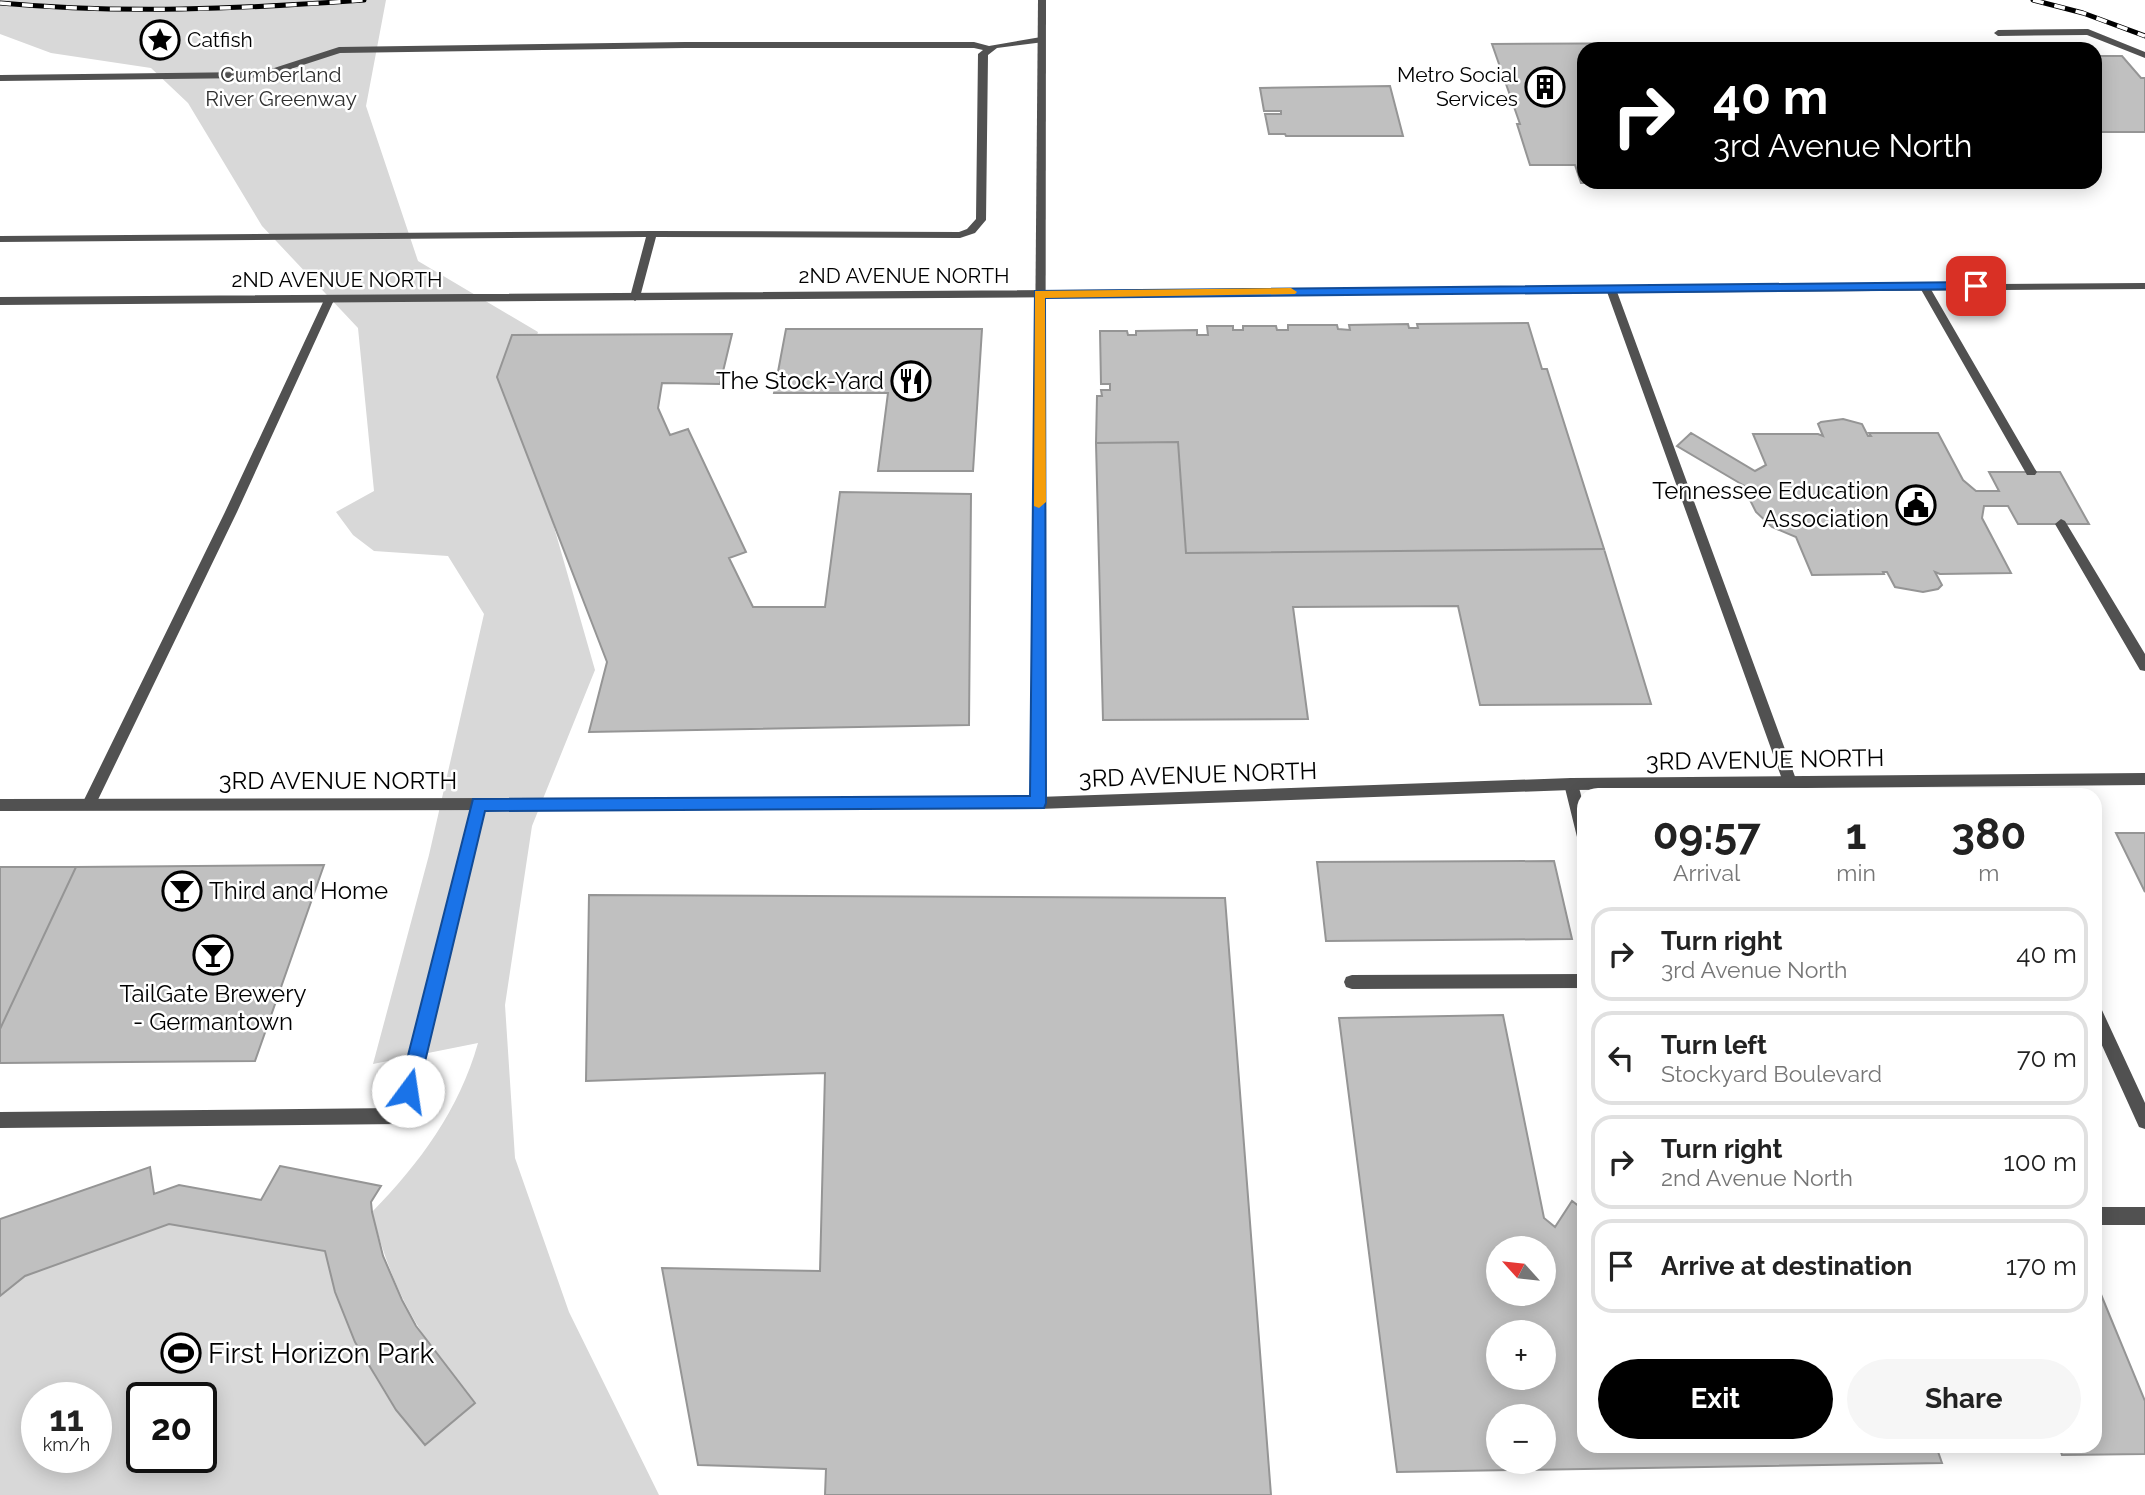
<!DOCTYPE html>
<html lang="en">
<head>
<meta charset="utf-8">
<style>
  :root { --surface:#fff; --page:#f6f6f6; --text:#222; --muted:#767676; --line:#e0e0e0; --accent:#000 }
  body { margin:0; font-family:Raleway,sans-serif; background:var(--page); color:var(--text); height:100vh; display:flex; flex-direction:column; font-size:26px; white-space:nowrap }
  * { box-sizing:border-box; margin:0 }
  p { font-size:23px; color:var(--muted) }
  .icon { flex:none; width:38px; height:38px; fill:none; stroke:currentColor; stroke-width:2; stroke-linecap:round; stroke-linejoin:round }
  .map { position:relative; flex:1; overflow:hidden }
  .details { position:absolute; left:1577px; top:788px; width:525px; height:665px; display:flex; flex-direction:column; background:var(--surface); border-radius:21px; box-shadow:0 4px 18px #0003 }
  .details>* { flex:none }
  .banner { position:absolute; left:1577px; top:42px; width:525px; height:147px; border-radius:21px; box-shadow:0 4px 18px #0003; background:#000; color:#fff; overflow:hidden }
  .needle { width:46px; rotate:297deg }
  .fabs { position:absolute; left:1486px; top:1236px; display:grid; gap:14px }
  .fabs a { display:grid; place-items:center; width:70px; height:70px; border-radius:50%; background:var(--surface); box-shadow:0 4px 18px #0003; font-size:35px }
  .speed { position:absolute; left:21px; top:1382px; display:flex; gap:14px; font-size:35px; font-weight:700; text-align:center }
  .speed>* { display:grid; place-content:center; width:91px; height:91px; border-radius:50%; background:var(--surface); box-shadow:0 4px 18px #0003; line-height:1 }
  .speed small { font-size:18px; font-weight:400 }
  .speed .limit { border:4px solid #111; border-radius:10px; background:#fff; color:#111 }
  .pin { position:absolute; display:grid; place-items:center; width:60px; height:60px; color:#fff; margin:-30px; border-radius:14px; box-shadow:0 4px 10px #0006 }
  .me { position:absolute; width:77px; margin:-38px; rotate:14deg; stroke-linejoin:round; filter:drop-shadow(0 0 5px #0008) }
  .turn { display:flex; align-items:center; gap:24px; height:147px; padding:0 21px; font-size:32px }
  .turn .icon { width:91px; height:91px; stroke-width:2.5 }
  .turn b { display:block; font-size:49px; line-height:60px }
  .eta { display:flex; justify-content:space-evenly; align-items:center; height:119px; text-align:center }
  .eta b { font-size:42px; font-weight:700; line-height:49px }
  .button { display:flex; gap:14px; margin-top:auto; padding:14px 21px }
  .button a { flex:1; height:80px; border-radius:42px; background:var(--accent); color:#fff; font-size:28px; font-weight:700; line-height:80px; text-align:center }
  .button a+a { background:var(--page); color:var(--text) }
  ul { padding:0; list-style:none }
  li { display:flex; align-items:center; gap:21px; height:94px; margin:0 14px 10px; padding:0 7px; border:4px solid var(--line); border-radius:21px }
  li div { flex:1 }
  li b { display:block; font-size:26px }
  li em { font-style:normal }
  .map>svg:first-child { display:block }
  .green { fill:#d8d8d8; fill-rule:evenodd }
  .building { fill:#c0c0c0; stroke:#959595; stroke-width:2; fill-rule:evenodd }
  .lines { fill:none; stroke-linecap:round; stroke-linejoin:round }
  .service { fill:#515151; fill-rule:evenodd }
  .minor { fill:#515151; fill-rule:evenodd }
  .tertiary { fill:#515151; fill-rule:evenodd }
  .rail-casing { stroke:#000; stroke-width:5 }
  .rail { stroke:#fff; stroke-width:3.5; stroke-dasharray:11; stroke-linecap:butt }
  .route { fill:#1a73e8; stroke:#114b97; stroke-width:2 }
  .slow { fill:#f59e0b }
  .labels { text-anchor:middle; stroke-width:5; stroke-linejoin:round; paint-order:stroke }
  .far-poi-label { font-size:21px; fill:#000; stroke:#fff; text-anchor:start }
  .far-park-label { font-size:21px; fill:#2f2f2f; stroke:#fff }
  .far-street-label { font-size:21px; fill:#000; stroke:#fff }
  .poi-label { font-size:24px; fill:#000; stroke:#fff; text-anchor:end }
  .street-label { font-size:24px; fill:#000; stroke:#fff }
  .near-poi-label { font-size:28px; fill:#000; stroke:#fff; text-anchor:start }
</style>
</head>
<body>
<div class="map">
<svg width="2145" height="1495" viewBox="0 0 2145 1495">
  <rect width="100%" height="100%" fill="#fff"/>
  <path class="green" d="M 0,0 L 386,0 L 366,106 L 418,261 L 538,332 L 517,398 L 595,670 L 532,826 L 505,1005 L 515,1158 L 569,1312 L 659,1495 L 0,1495 L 0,1296 L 25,1276 L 169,1224 L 325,1251 C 338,1309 362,1360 396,1410 L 434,1350 C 403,1308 385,1263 372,1212 C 420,1163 459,1110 478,1043 L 373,1064 L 429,855 L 484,614 L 448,556 L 374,551 L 353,535 L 336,512 L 374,491 L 358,328 L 262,226 L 188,103 L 151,68 L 51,53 L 0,34 ZM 37,1398 L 96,1398 L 96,1458 L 37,1458 ZM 142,1398 L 201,1398 L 201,1458 L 142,1458 Z"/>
  <path class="building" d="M 1709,43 L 1712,49 L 1584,49 L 1584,182 L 1692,182 L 1581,183 L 1575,165 L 1530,165 L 1517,124 L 1520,124 L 1492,44 Z
    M 2095,56 L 2122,56 L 2141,78 L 2145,78 L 2145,132 L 2095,132 Z
    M 1390,86 L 1403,136 L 1286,136 L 1285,134 L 1269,134 L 1265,114 L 1281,114 L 1281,111 L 1264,111 L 1260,88 Z
    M 1528,323 L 1542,369 L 1547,369 L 1604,549 L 1186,553 L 1178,442 L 1096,443 L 1097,396 L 1102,396 L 1101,390 L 1110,390 L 1110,384 L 1101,384 L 1100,331 L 1127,331 L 1128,335 L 1136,335 L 1136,331 L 1197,330 L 1197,335 L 1208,335 L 1207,326 L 1233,326 L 1233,330 L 1243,330 L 1243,326 L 1276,326 L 1277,330 L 1288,330 L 1288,325 L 1337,325 L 1338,329 L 1350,330 L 1349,325 L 1408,324 L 1409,328 L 1418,328 L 1417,324 Z
    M 786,329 L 982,329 L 973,471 L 878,471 L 888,393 L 774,393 Z
    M 732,334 L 720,384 L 662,383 L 658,408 L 670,435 L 688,429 L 746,552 L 729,558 L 753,607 L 825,607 L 840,492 L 971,494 L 969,725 L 589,732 L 607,662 L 497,377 L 512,335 Z
    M 1843,419 L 1862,424 L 1868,436 L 1871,436 L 1869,433 L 1938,433 L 1963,480 L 1976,491 L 1999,491 L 1989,472 L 2060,472 L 2089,524 L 2018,524 L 2008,506 L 1984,506 L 1982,518 L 2011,573 L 1940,574 L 1935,572 L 1942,585 L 1938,589 L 1923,592 L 1895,587 L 1887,572 L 1883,572 L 1884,574 L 1812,575 L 1796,537 L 1772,527 L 1756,512 L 1749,498 L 1748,488 L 1677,446 L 1691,433 L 1755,471 L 1766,465 L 1753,434 L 1818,434 L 1823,436 L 1818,424 L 1821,422 Z
    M 1178,442 L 1186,553 L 1604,549 L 1651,704 L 1480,705 L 1458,606 L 1293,607 L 1308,719 L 1103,720 L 1096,443 Z
    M 2116,833 L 2145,833 L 2145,892 Z
    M 1554,861 L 1572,939 L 1326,941 L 1317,862 Z
    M 324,865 L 255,1061 L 0,1063 L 0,1029 L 76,867 Z
    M 0,867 L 76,867 L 0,1029 Z
    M 589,895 L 1225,898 L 1271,1495 L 825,1495 L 826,1469 L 698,1465 L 662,1268 L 820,1271 L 825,1073 L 586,1081 Z
    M 1503,1015 L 1544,1218 L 1555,1227 L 1572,1201 L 1584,1210 L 1584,1446 L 1936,1446 L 1942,1463 L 1397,1472 L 1339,1018 ZM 1498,1248 L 1544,1248 L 1544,1293 L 1498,1293 ZM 1498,1332 L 1544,1332 L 1544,1377 L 1498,1377 ZM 1498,1416 L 1544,1416 L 1544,1461 L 1498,1461 Z
    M 280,1166 L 381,1186 L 371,1202 L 372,1212 L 383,1256 L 402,1300 L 416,1326 L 475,1403 L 425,1445 L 396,1410 L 355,1342 L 335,1292 L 325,1251 L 169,1224 L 25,1276 L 0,1296 L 0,1219 L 150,1167 L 154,1194 L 179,1185 L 261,1200 Z
    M 2095,1280 L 2145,1401 L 2145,1454 L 2062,1455 L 2059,1446 L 2095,1446 Z"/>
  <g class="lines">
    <path class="service" d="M 2088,29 L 2145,52 L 2145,58 L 2087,35 L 1998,36 L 1994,33 L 1998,30 Z
      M 1041,37 L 1044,38 L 1044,42 L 997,48 L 988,55 L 986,220 L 975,233 L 960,238 L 656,237 L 640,297 L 635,301 L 630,297 L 646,237 L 0,242 L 0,236 L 652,231 L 959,232 L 967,229 L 976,219 L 978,54 L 983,50 L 974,48 L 685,48 L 340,53 L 272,75 L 251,78 L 0,81 L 0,75 L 251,72 L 268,70 L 339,47 L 685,42 L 974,42 L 989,46 Z
      M 1924,283 L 1929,286 L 2035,469 L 2037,472 L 2035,475 L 2027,475 L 1919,286 Z
      M 1611,286 L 1616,289 L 1797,782 L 1795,786 L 1790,788 L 1785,786 L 1783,782 L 1606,289 Z
      M 329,296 L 334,300 L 237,512 L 94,808 L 89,810 L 84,808 L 82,804 L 225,512 L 324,300 Z
      M 2061,519 L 2065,521 L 2145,654 L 2145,671 L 2140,670 L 2055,524 Z
      M 1571,778 L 1576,780 C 1585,800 1584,821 1584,843 L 1579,842 L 1577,837 L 1564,784 L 1566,780 Z
      M 479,798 L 484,800 L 486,804 L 408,1122 L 402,1124 L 0,1128 L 0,1112 L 396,1108 L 472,804 L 474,800 Z
      M 1584,974 L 1584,988 L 1352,989 L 1346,987 L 1344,982 L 1346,977 L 1352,975 Z
      M 2095,1207 L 2145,1207 L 2145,1225 L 2095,1225 Z"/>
    <path class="minor" d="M 1038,0 L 1046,0 L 1045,803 L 1043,807 L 1038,809 L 1033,807 L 1031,803 Z"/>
    <path class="tertiary" d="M 2145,283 L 2145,289 L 0,305 L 0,297 Z
      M 2145,773 L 2145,785 L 1571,790 L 1038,809 L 0,811 L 0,799 L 1038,797 L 1571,778 Z
      M 2095,1005 L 2101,1008 L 2145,1103 L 2145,1129 L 2139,1127 L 2095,1030 Z"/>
    <g class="rail-casing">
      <path id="rail" d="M 2033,0 L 2083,13 L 2145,36
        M 0,3 C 122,14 242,9 364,0"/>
    </g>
    <use href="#rail" class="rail"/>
  </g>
  <path class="route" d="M 1976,282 L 1980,283 L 1980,289 L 1045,298 L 1046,803 L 1044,808 L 485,811 L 418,1091 L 415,1098 L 408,1101 L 402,1098 L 399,1091 L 473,799 L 1030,796 L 1035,291 Z"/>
  <path class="slow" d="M 1291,288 L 1297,292 L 1295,294 L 1045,298 L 1046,502 L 1039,508 L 1034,506 L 1035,291 Z"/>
  <defs>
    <g id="sight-ring" transform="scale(2.0125)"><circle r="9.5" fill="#fff" stroke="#000" stroke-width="1.5"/><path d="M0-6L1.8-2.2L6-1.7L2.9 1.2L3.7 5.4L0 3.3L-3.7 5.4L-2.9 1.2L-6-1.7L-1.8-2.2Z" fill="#000"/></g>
    <g id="building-ring" transform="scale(2.0125)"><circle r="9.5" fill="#fff" stroke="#000" stroke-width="1.5"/><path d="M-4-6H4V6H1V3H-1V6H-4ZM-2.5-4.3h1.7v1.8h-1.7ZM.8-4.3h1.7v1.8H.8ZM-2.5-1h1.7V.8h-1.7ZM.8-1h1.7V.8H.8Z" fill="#000"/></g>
    <g id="restaurant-ring" transform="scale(2.0125)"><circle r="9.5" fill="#fff" stroke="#000" stroke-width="1.5"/><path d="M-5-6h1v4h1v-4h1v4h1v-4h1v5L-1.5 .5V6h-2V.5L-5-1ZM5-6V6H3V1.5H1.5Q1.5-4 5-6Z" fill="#000"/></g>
    <g id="civic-ring" transform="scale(2.0125)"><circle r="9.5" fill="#fff" stroke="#000" stroke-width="1.5"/><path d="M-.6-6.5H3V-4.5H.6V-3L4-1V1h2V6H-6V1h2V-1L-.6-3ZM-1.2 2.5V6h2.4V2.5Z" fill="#000"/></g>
    <g id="bar-ring" transform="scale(2.0125)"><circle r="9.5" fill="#fff" stroke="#000" stroke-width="1.5"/><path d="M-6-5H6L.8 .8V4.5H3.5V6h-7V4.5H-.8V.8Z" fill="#000"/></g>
    <g id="stadium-ring" transform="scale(2.0125)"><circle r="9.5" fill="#fff" stroke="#000" stroke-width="1.5"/><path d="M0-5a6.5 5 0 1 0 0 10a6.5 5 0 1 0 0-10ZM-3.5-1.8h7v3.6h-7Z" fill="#000"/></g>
  </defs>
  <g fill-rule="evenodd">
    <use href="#sight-ring" x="160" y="40"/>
    <use href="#building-ring" x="1545" y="87"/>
    <use href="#restaurant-ring" x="911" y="381"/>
    <use href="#civic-ring" x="1916" y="505"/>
    <use href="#bar-ring" x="182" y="891"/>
    <use href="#bar-ring" x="213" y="955"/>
    <use href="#stadium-ring" x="181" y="1353"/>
  </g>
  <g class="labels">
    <g class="far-poi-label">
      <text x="187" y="47">Catfish</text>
      <text x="1518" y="82" text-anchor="end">Metro Social<tspan x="1518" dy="24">Services</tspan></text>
    </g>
    <g class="far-park-label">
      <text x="281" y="82">Cumberland<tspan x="281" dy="24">River Greenway</tspan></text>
    </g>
    <g class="far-street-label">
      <text x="904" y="283">2ND AVENUE NORTH</text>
      <text x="337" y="287">2ND AVENUE NORTH</text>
    </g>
    <g class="poi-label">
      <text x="884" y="389">The Stock-Yard</text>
      <text x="1889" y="499">Tennessee Education<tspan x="1889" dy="28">Association</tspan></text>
      <text x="209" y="899" text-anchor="start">Third and Home</text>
      <text x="213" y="1002" text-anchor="middle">TailGate Brewery<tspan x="213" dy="28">- Germantown</tspan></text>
    </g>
    <g class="street-label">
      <text transform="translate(1765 760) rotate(-1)" y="8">3RD AVENUE NORTH</text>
      <text transform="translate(1198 775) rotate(-2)" y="8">3RD AVENUE NORTH</text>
      <text x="338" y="789">3RD AVENUE NORTH</text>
    </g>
    <g class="near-poi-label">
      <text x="208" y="1363">First Horizon Park</text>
    </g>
  </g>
</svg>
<div class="fabs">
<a><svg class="needle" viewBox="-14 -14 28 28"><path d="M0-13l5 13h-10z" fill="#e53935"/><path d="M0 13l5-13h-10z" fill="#767676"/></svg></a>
<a>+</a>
<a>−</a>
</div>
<div class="speed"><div>11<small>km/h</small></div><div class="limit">20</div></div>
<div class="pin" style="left:1976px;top:286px;background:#d93025"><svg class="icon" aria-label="arrive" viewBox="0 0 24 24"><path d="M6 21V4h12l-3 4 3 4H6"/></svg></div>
<svg class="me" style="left:408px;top:1091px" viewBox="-20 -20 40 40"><circle r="19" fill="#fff"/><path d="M0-13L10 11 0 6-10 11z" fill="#1a73e8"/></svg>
<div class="banner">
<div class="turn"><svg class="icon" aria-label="right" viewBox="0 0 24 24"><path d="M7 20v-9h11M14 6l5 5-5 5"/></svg><div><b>40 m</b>3rd Avenue North</div></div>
</div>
<section class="details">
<div class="eta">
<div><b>09:57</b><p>Arrival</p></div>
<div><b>1</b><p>min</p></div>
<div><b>380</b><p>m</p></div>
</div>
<ul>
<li><svg class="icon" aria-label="right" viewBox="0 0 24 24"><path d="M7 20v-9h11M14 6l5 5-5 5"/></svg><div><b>Turn right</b><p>3rd Avenue North</p></div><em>40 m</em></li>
<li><svg class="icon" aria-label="left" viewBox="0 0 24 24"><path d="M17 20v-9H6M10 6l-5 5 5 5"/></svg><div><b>Turn left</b><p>Stockyard Boulevard</p></div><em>70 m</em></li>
<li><svg class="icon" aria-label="right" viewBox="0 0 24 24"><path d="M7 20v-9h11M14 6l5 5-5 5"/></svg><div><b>Turn right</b><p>2nd Avenue North</p></div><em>100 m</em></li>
<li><svg class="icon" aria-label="arrive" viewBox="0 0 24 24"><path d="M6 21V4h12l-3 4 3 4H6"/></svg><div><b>Arrive at destination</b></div><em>170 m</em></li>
</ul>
<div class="button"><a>Exit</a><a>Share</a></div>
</section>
</div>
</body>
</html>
